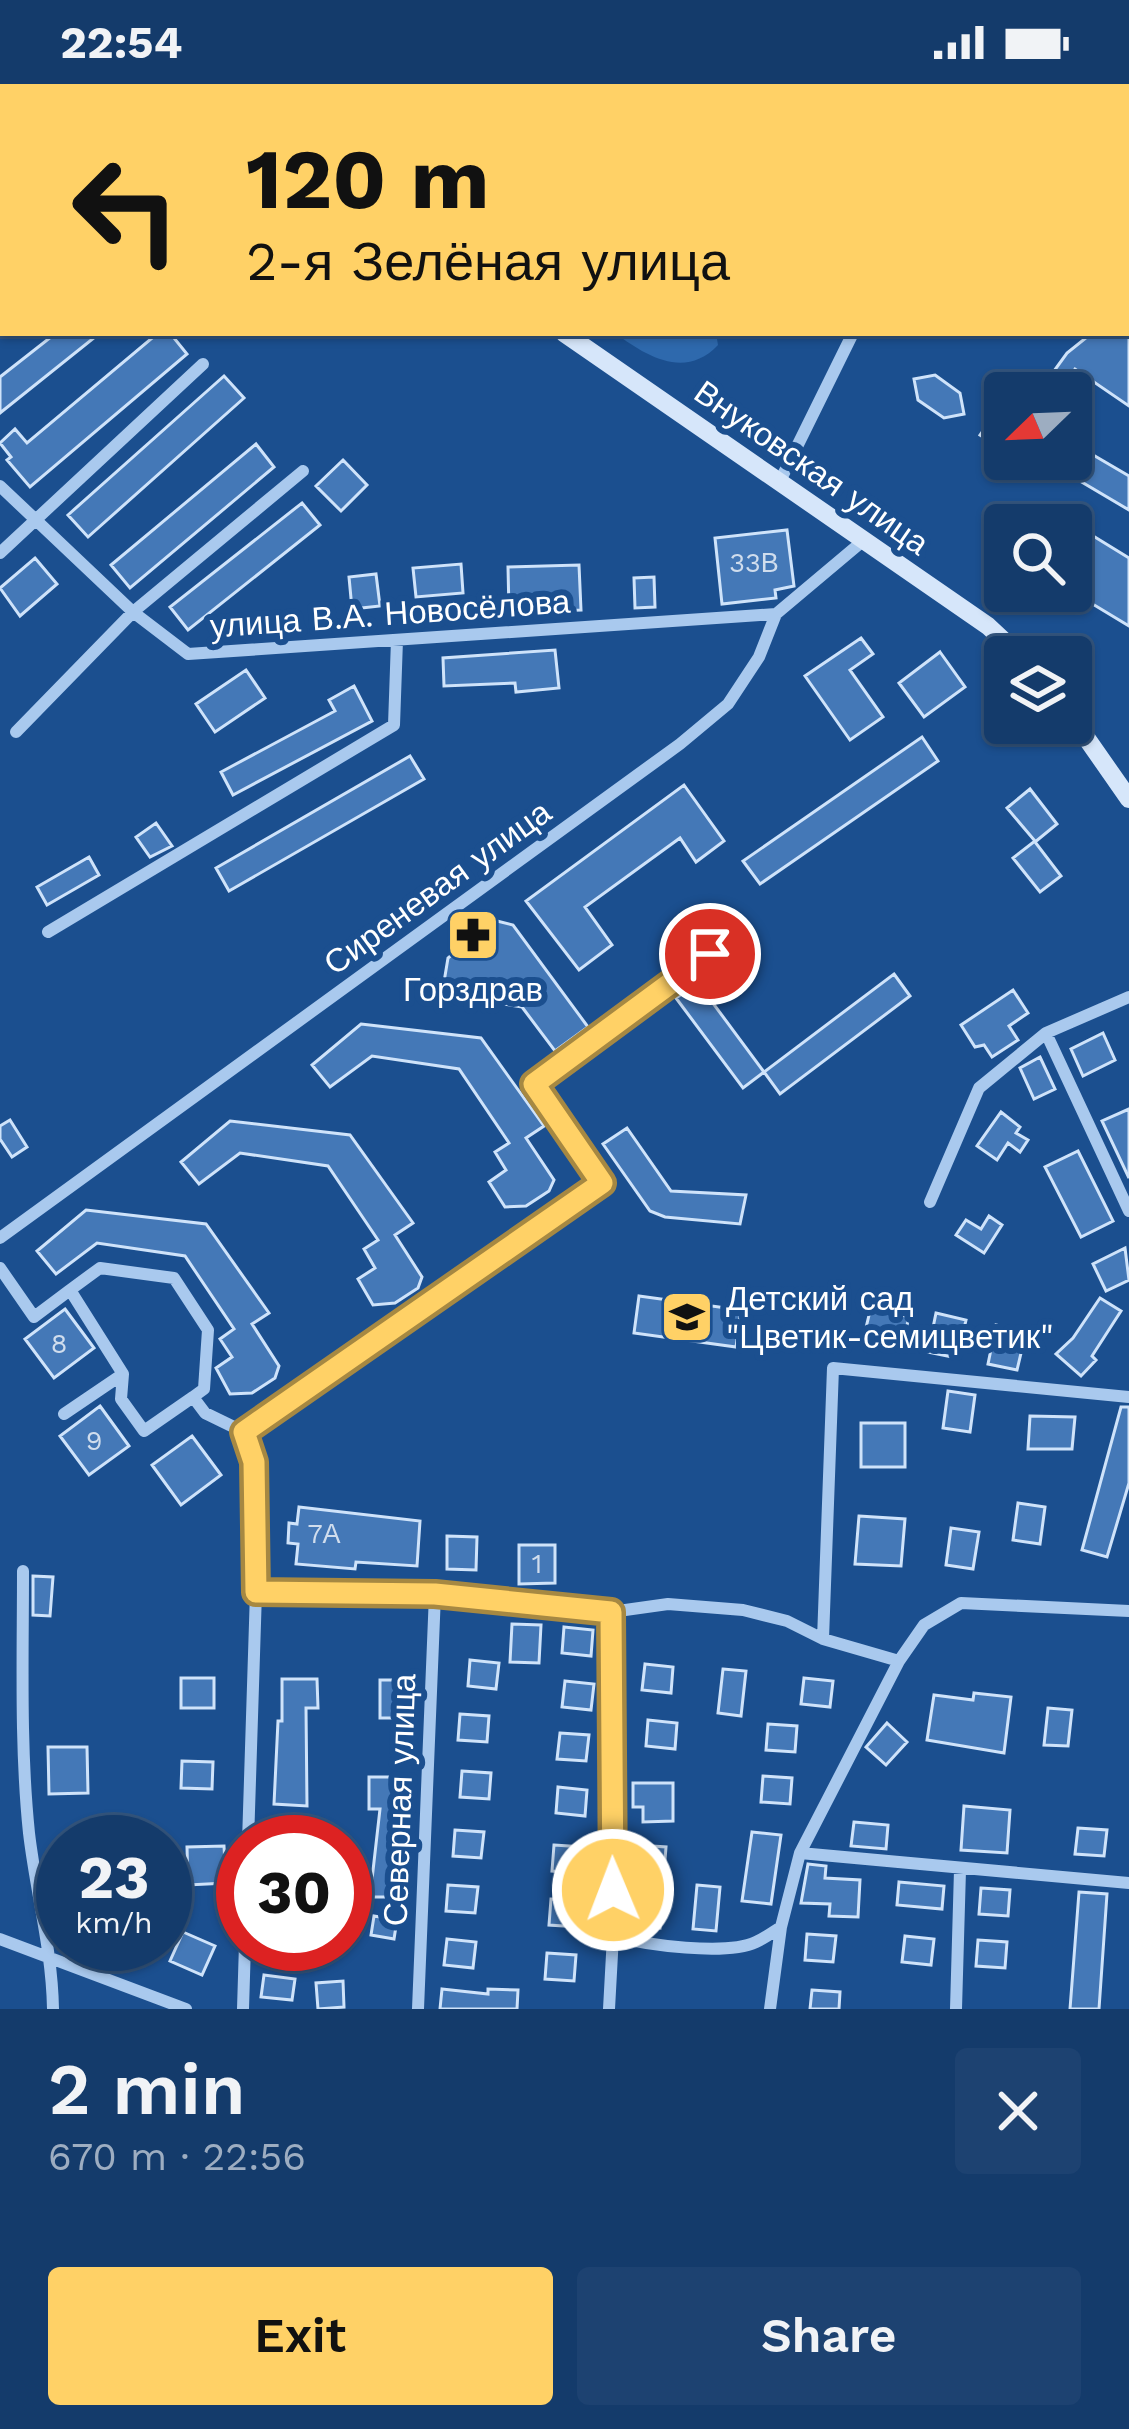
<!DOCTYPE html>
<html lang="en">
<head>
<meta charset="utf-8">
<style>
  :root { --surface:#143b6b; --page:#1d4271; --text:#f1f3f6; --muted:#9dadc1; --line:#33557e; --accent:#ffd166 }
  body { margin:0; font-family:"Work Sans",sans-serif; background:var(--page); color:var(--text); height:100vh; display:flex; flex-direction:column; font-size:45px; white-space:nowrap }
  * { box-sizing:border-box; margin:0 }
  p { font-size:39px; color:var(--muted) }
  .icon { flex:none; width:66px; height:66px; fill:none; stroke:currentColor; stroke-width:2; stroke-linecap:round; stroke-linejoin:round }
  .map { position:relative; height:1925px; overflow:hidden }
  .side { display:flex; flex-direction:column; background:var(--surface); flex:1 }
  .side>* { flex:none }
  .hud { position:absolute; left:0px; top:0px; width:1131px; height:252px; box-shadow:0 3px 9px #0004,0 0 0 3px var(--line); background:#ffd166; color:#111; overflow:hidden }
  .needle { width:78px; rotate:247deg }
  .fabs { position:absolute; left:984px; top:288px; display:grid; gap:24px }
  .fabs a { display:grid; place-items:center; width:108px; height:108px; border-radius:12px; background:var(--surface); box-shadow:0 3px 9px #0004,0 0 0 3px var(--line); font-size:60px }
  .speed { position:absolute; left:36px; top:1731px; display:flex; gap:24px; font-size:60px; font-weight:700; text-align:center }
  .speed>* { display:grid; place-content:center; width:156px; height:156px; border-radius:50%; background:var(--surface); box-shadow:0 3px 9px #0004,0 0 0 3px var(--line); line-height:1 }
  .speed small { font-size:30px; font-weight:400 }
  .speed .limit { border:18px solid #d22; background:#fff; color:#111 }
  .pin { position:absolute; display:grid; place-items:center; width:102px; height:102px; color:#fff; margin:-51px; border:6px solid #fff; border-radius:50%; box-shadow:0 3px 12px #0007 }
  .me { position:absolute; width:132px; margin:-66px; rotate:359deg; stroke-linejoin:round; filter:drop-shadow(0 0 9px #0008) }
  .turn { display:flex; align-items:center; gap:42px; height:252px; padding:0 48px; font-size:54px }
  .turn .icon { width:156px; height:156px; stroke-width:2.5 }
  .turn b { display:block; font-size:84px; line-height:102px }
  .round { display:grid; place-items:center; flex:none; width:126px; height:126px; border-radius:12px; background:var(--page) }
  .overview { display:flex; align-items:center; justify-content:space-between; height:204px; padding:0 48px }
  h1 { font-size:72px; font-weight:600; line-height:90px }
  .primary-button { display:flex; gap:24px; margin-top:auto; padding:24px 48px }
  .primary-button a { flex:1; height:138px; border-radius:12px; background:var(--accent); color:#111; font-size:48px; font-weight:600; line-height:138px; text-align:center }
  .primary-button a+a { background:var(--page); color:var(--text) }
  .status { display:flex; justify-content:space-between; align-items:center; height:84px; padding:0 60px; background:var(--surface); direction:ltr }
  .status svg { height:33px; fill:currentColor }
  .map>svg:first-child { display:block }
  .green { fill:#2e69ad }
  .building { fill:#4478b7; stroke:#cfe3fa; stroke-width:3 }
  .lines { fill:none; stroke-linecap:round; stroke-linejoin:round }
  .minor { stroke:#a9c9ee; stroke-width:12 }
  .secondary { stroke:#d6e6fa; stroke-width:18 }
  .route-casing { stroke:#a68842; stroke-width:30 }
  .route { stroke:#ffd166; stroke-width:21 }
  .labels { text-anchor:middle; stroke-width:12; stroke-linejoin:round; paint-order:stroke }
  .number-label { font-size:27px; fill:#d0dded }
  .street-label { font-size:33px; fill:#fff; stroke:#1b4f8f }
  .poi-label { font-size:33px; fill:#fff; stroke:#1b4f8f }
</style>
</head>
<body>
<div class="status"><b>22:54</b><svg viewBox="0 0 49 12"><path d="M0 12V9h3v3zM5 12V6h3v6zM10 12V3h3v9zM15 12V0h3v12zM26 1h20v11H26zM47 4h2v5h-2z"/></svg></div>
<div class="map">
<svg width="1129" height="1925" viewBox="0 0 1129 1925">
  <rect width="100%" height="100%" fill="#1b4f8f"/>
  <path class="green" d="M 615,249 L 716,249 L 718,261 C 685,296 646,272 615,249 Z"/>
  <path class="building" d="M 56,249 L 100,249 L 0,329 L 0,293 Z
    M 158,249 L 170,249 L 187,270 L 30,403 L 7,376 L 11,373 L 0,359 L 15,345 L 27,359 Z
    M 1092,249 L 1129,249 L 1129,322 L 1075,285 L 1059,309 L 1038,309 L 1067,269 Z
    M 935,291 L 960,309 L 964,330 L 944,334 L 918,316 L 914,295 Z
    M 224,292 L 244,314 L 88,453 L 68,431 Z
    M 1005,315 L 1005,367 L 980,351 Z
    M 1071,358 L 1129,392 L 1129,426 L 1058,384 L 1064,375 L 1071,375 Z
    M 256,360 L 274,383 L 130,504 L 111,481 Z
    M 343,376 L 367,401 L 341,427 L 316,402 Z
    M 302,419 L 320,441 L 188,546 L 170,523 Z
    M 1046,423 L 1129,474 L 1129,542 L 1071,507 L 1071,441 L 1035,441 Z
    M 787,446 L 794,502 L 775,506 L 776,514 L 722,520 L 715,454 Z
    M 35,474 L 57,500 L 20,532 L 0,504 Z
    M 461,480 L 463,509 L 416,513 L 413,484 Z
    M 579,481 L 581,526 L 509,528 L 508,483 Z
    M 376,490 L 380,522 L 352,525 L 349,493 Z
    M 654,493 L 655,523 L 635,524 L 634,494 Z
    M 861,554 L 873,570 L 850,586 L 883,633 L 850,656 L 805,592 Z
    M 555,566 L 559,604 L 516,608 L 515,599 L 444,602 L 443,574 Z
    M 940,568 L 965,603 L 924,633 L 899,599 Z
    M 246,586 L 265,614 L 215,648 L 196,620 Z
    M 354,602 L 372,637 L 233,711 L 221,688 L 335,627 L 329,616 Z
    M 922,653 L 938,677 L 760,800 L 743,777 Z
    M 410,672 L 424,695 L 229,807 L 216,784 Z
    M 684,701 L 724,757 L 696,778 L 680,754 L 585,823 L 612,861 L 579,886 L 526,817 Z
    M 1030,705 L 1057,740 L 1035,758 L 1061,792 L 1040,808 L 1013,774 L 1035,757 L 1007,724 Z
    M 156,739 L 172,762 L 150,773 L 136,753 Z
    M 89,773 L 99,791 L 47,821 L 37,803 Z
    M 493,836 L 513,841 L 588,943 L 555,967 L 522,923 L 491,918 L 480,903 L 444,898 L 448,874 Z
    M 894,890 L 910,912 L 780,1010 L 764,988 Z
    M 698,899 L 764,988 L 743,1004 L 676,914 Z
    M 1013,906 L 1028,929 L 1009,942 L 1018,956 L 992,973 L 984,961 L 975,963 L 961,941 Z
    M 361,940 L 481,954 L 544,1042 L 526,1054 L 554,1096 L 549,1107 L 526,1122 L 505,1123 L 489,1098 L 506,1086 L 495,1068 L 509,1059 L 459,985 L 372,972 L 330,1003 L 312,981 Z
    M 1103,949 L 1115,976 L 1083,992 L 1071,965 Z
    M 1040,973 L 1055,1005 L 1034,1015 L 1020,984 Z
    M 1129,1025 L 1129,1094 L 1102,1037 Z
    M 1001,1028 L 1020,1043 L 1016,1049 L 1028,1056 L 1020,1068 L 1008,1059 L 997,1076 L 977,1062 Z
    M 10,1036 L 27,1063 L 12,1073 L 0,1055 L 0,1042 Z
    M 230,1037 L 350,1051 L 413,1139 L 395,1151 L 422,1193 L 418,1204 L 395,1219 L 373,1221 L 358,1195 L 375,1184 L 364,1165 L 378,1156 L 328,1082 L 240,1069 L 199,1100 L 181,1078 Z
    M 627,1044 L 671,1107 L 746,1111 L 740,1140 L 665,1133 L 650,1127 L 603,1060 Z
    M 1078,1067 L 1113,1137 L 1081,1153 L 1045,1083 Z
    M 86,1126 L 206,1140 L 269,1229 L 252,1240 L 279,1282 L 275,1294 L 252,1309 L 230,1310 L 216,1284 L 232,1273 L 220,1255 L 234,1245 L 185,1172 L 97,1159 L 56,1190 L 37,1167 Z
    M 989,1132 L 1002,1141 L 984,1169 L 956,1151 L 966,1136 L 981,1145 Z
    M 1125,1164 L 1129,1196 L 1106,1207 L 1093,1180 Z
    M 639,1212 L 741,1226 L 736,1263 L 634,1249 Z
    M 1100,1214 L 1121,1227 L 1092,1272 L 1096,1276 L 1081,1292 L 1056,1270 L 1073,1254 Z
    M 871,1223 L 909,1233 L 902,1261 L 864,1252 Z
    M 65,1225 L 94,1264 L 54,1294 L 25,1255 Z
    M 936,1229 L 966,1236 L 957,1274 L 928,1268 Z
    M 996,1241 L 1026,1248 L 1017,1286 L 988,1280 Z
    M 948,1307 L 975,1311 L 970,1348 L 943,1344 Z
    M 100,1322 L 129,1362 L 89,1391 L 60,1352 Z
    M 1121,1323 L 1129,1323 L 1129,1399 L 1107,1473 L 1082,1466 Z
    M 1030,1332 L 1075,1333 L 1072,1365 L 1028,1365 Z
    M 861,1339 L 905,1339 L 905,1383 L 861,1383 Z
    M 192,1352 L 221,1391 L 181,1421 L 152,1381 Z
    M 1018,1419 L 1045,1423 L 1040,1460 L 1013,1456 Z
    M 299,1423 L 420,1437 L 417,1482 L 356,1478 L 355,1485 L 296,1480 L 298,1460 L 288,1459 L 289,1439 L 297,1440 Z
    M 859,1432 L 905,1435 L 901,1482 L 855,1480 Z
    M 951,1444 L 979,1448 L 973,1485 L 946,1481 Z
    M 447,1452 L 477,1453 L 476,1486 L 447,1485 Z
    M 519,1461 L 555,1461 L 555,1499 L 519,1500 Z
    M 33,1492 L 53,1493 L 50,1532 L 33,1531 Z
    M 512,1540 L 541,1541 L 539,1579 L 510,1578 Z
    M 564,1543 L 593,1546 L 591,1572 L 562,1569 Z
    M 470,1576 L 499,1579 L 496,1605 L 468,1602 Z
    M 645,1580 L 673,1583 L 671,1609 L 642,1606 Z
    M 723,1585 L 746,1587 L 741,1632 L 718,1629 Z
    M 181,1594 L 214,1594 L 214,1624 L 181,1624 Z
    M 804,1594 L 833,1597 L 830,1623 L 801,1620 Z
    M 282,1595 L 317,1595 L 318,1624 L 306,1624 L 307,1722 L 274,1720 L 278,1637 L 282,1637 Z
    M 380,1596 L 403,1596 L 403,1634 L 380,1634 Z
    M 565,1597 L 594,1600 L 591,1626 L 562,1623 Z
    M 974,1609 L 1011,1613 L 1004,1669 L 927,1656 L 934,1611 L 973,1616 Z
    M 1048,1624 L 1072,1626 L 1068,1662 L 1044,1661 Z
    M 460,1630 L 489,1632 L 487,1658 L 458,1656 Z
    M 648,1636 L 677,1639 L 675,1665 L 646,1662 Z
    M 887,1639 L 907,1658 L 886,1681 L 866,1663 Z
    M 768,1640 L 797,1642 L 795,1668 L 766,1666 Z
    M 560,1649 L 589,1651 L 586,1677 L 557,1675 Z
    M 48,1663 L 87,1663 L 88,1709 L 49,1710 Z
    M 182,1677 L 213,1678 L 212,1705 L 181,1704 Z
    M 462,1687 L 491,1689 L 489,1715 L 460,1713 Z
    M 763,1692 L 792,1694 L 790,1720 L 761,1718 Z
    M 369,1693 L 399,1693 L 399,1735 L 403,1736 L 398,1813 L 370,1813 L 380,1725 L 369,1725 Z
    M 633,1699 L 673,1699 L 673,1737 L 643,1738 L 643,1723 L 633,1723 Z
    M 558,1703 L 587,1706 L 585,1732 L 556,1729 Z
    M 964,1722 L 1010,1726 L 1007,1769 L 961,1766 Z
    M 854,1738 L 888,1741 L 886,1765 L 851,1762 Z
    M 1078,1744 L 1107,1746 L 1104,1772 L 1075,1770 Z
    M 455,1746 L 484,1748 L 481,1774 L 453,1772 Z
    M 752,1748 L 781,1751 L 771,1820 L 742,1817 Z
    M 554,1761 L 583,1763 L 581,1789 L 552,1787 Z
    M 637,1761 L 666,1763 L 664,1789 L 635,1787 Z
    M 224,1762 L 226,1799 L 188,1801 L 187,1763 Z
    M 808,1780 L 826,1782 L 825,1794 L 860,1796 L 858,1833 L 829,1832 L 830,1820 L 801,1819 Z
    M 899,1798 L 944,1802 L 942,1825 L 897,1821 Z
    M 448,1801 L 478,1803 L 475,1829 L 446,1827 Z
    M 697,1801 L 720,1803 L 716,1847 L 693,1845 Z
    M 981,1804 L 1010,1806 L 1008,1832 L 979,1830 Z
    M 1079,1808 L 1107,1810 L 1099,1925 L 1070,1925 Z
    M 551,1815 L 580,1817 L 578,1843 L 549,1841 Z
    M 633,1815 L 662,1818 L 660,1844 L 631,1841 Z
    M 374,1832 L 397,1836 L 394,1855 L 371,1851 Z
    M 183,1848 L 215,1862 L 202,1891 L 170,1877 Z
    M 807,1850 L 836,1852 L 833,1878 L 805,1876 Z
    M 905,1852 L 934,1855 L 931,1881 L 902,1878 Z
    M 447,1855 L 476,1858 L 473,1884 L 444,1881 Z
    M 978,1856 L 1007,1858 L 1005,1884 L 976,1882 Z
    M 547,1869 L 576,1871 L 574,1897 L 545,1895 Z
    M 264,1891 L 295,1895 L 292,1916 L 261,1913 Z
    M 343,1897 L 344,1923 L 318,1925 L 316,1899 Z
    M 442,1905 L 488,1910 L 488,1905 L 518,1906 L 517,1925 L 440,1925 Z
    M 812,1906 L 840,1908 L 839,1925 L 810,1925 Z"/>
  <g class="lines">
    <path class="minor" d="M 961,3 L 962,0
      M 780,397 L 853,249
      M 0,402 L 133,528 L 188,570 L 776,530
      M 0,469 L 203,280
      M 16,648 L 133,528 L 303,387
      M 48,848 L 394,641 L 397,556
      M 1046,949 L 1129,1127
      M 930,1118 L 979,1004 L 1046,949 L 1129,913
      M 0,1154 L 680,660 L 728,620 L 759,573 L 776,530 L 864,456
      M 0,1184 L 34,1233 L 70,1206 L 123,1290 L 121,1315 L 144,1347 L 193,1313 L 205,1329 L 244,1348
      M 70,1206 L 100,1184 L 174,1194 L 208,1246 L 204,1305 L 193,1313
      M 64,1330 L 123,1290
      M 23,1487 C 23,1574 20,1662 29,1749 C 36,1809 52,1865 53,1925
      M 256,1508 L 435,1510 L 611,1528 L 668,1520 L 743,1526 L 787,1537 L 823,1555 L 899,1577
      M 823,1555 L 833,1284 L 1129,1313
      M 248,1758 L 256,1508 L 254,1378 L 244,1348 L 602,1099 L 534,1000 L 710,870
      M 800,1769 L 1129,1799
      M 613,1852 C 646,1861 726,1872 756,1858 C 765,1854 773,1848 781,1843
      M 0,1855 L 186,1925
      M 243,1925 L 245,1860
      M 418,1925 L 435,1510
      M 609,1925 L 613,1852 L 611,1528
      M 770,1925 L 781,1843 L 800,1769 L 899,1577 L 924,1541 L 961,1519 L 1129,1527
      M 956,1925 L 960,1786"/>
    <path class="secondary" d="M 154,0 L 159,3
      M 564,249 L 988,542 L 1021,573
      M 1071,632 L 1129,715"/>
  </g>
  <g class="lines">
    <g class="route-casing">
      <path id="route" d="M 613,1806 L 611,1528 L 435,1510 L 256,1508 L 254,1378 L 244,1348 L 602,1099 L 534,1000 L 710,870"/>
    </g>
    <use href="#route" class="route"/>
  </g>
  <defs>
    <g id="pharmacy-square" transform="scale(2.7)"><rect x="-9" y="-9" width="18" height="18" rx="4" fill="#ffd166" stroke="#1b4f8f"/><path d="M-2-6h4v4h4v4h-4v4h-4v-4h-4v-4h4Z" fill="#111"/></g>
    <g id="school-square" transform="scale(2.7)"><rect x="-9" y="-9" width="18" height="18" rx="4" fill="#ffd166" stroke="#1b4f8f"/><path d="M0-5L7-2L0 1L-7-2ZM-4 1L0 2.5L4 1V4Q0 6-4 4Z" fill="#111"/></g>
  </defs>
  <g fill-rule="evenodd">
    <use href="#pharmacy-square" x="473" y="851"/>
    <use href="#school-square" x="687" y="1233"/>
  </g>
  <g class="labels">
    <g class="number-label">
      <text x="754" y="488">33В</text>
      <text x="59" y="1269">8</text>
      <text x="94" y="1366">9</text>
      <text x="324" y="1459">7А</text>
      <text x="537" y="1489">1</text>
    </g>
    <g class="street-label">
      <text transform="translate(812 383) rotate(35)" y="12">Внуковская улица</text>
      <text transform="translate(390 529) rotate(-4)" y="12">улица В.А. Новосёлова</text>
      <text transform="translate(437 803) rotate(-36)" y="12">Сиреневая улица</text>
      <text transform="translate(399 1716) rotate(-88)" y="12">Северная улица</text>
    </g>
    <g class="poi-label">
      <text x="473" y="917">Горздрав</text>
      <text x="726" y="1226" text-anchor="start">Детский сад<tspan x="726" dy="38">"Цветик-семицветик"</tspan></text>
    </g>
  </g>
</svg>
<div class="fabs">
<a><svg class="needle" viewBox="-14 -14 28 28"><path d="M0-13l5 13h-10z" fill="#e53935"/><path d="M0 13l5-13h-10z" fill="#9dadc1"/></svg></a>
<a><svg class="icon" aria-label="search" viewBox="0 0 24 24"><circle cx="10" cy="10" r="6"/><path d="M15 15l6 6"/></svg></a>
<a><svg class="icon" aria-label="layers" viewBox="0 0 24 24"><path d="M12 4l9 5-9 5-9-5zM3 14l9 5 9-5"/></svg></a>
</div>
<div class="speed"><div>23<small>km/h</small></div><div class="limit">30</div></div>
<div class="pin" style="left:710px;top:870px;background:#d93025"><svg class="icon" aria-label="arrive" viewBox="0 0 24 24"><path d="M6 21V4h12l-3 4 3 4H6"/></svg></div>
<svg class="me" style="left:613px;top:1806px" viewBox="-20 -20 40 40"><circle r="17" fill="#ffd166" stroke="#fff" stroke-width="3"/><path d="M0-11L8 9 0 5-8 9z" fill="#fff"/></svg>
<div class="hud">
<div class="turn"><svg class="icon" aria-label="left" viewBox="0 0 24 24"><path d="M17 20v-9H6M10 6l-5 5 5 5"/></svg><div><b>120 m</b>2-я Зелёная улица</div></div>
</div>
</div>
<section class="side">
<div class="overview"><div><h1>2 min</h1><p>670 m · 22:56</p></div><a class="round"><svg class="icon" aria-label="close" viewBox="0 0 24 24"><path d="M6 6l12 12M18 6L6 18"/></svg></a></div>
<div class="primary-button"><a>Exit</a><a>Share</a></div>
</section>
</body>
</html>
